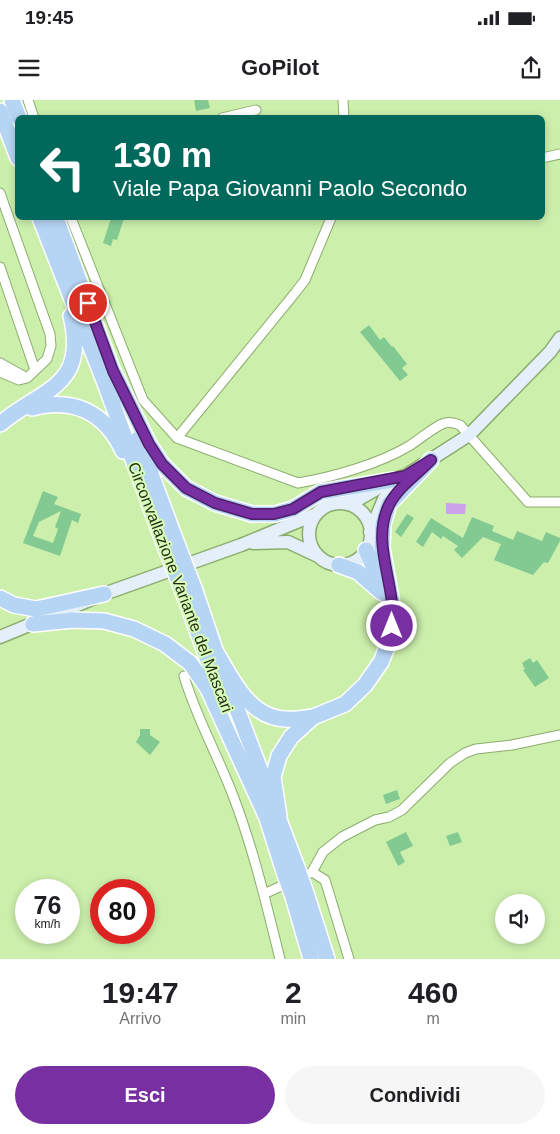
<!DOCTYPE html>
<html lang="it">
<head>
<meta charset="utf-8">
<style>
  :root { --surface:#fff; --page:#f6f6f6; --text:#202124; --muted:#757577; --accent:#782fa1 }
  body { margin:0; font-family:Helvetica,sans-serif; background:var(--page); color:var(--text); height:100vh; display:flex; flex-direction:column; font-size:19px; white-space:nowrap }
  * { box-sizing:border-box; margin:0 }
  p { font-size:16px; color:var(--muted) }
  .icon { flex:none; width:28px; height:28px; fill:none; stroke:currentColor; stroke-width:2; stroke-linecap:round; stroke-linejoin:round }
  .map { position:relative; height:859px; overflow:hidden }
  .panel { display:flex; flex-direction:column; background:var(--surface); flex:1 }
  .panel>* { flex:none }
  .guide { position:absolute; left:15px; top:15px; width:530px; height:105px; border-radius:8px; box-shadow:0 2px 8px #0003; background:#00695c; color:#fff; overflow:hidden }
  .tools { position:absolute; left:495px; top:794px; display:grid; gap:10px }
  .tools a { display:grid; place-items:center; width:50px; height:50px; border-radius:50%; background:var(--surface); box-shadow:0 2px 8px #0003; font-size:25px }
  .speed { position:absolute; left:15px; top:779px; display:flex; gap:10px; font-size:25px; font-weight:700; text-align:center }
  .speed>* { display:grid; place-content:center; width:65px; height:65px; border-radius:50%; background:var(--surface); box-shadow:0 2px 8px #0003; line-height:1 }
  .speed small { font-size:12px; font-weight:400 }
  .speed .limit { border:8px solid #d22; background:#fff; color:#111 }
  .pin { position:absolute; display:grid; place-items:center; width:42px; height:42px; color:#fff; margin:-21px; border:2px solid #fff; border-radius:50%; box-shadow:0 1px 5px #0007 }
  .me { position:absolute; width:55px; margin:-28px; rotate:0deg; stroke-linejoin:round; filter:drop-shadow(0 0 4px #0008) }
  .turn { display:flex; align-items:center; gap:18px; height:105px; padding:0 15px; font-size:22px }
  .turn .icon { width:65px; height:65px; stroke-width:2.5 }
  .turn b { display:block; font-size:35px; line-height:42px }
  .eta { display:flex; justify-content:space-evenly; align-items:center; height:85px; text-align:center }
  .eta b { font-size:30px; font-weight:600; line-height:35px }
  .button { display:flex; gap:10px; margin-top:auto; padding:10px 15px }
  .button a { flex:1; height:58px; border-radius:30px; background:var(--accent); color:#fff; font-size:20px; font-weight:600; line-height:58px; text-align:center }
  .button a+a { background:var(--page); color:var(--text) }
  .status { display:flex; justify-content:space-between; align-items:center; height:35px; padding:0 25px; background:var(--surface); direction:ltr }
  .status svg { height:14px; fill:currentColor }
  header { display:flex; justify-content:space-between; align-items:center; height:65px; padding:0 15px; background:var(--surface); font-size:22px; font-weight:600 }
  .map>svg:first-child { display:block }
  .water { fill:#cca3ea }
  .building { fill:#82ca92; fill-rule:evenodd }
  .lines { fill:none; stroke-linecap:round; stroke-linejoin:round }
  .minor-casing { stroke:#8cad6d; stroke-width:11 }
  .secondary-casing { stroke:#8cad6d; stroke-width:15 }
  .trunk-casing { stroke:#fff; stroke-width:18 }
  .minor { stroke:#fff; stroke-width:9 }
  .secondary { stroke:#e4effa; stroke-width:12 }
  .trunk { stroke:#b6d4f3; stroke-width:15 }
  .trunk-bridge-casing { stroke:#fff; stroke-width:18; stroke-linecap:butt }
  .trunk-bridge { stroke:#b6d4f3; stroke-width:15 }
  .route-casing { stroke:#4e1f69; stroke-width:12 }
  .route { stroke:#782fa1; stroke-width:9 }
  .labels { text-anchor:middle; stroke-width:4; stroke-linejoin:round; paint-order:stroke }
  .street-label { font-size:16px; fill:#1f2c12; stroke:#d9fcb9 }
</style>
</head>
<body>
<div class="status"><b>19:45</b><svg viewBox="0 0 49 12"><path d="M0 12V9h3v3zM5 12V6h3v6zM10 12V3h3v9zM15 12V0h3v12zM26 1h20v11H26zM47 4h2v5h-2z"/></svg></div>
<header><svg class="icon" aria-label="menu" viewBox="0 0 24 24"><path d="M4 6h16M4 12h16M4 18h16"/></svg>GoPilot<svg class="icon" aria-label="share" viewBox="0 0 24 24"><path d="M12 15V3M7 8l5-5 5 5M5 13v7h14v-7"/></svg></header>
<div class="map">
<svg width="560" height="859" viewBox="0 0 560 859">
  <rect width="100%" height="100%" fill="#ccefac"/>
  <path class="water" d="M 446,403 L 466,404 L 465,414 L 446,414 Z"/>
  <path class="building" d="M 194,0 L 208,0 L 210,8 L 196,11 Z
    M 111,118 L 124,118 L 117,140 L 113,139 L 111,146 L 103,143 Z
    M 369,225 L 380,240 L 384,237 L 392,247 L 393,246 L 407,264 L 402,268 L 408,275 L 400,281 L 360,232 Z
    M 43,391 L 58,397 L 54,404 L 81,414 L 78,423 L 72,420 L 60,456 L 23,443 ZM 61,411 L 55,427 L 58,429 L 53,443 L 33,436 L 39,422 Z
    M 407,414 L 414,418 L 401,437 L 395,432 Z
    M 472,417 L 494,426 L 492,431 L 513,440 L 517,431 L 542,441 L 546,432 L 560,438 L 560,441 L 548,463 L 544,462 L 533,475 L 494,460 L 501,444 L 483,437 L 462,458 L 454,450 L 458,446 L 443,436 L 441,439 L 432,432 L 423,447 L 416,442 L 431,418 L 463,438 Z
    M 530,558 L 533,563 L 537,560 L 549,578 L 535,587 L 523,570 L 525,569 L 522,563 Z
    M 140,629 L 150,629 L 150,635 L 160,642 L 150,655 L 136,642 L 140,635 Z
    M 397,690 L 400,699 L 386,704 L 383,695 Z
    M 406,732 L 413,746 L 400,752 L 405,762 L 398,766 L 386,742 Z
    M 458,732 L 462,742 L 450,746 L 446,736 Z"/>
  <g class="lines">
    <g class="minor-casing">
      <path id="minor" d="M 28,0 L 34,18
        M 343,0 L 344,18
        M 222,18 L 256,10
        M 542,58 L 560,54
        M 0,93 L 50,234 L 51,246 L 47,259 L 27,278 L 19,280 L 0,272
        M 71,118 L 143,300 L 177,338 L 298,383 C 333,377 379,364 409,346 C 420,339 430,330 442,324 C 448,321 453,322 460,325 L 528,402 L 560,402
        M 0,167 L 35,270
        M 0,263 L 27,278
        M 177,338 L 295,193 L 305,180 L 331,118
        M 184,576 C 196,617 217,654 232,693 C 253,747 266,803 280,859
        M 312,772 L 325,780 L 349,859
        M 264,794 L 312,772 L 323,752 L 342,737 L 375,720 L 389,717 L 402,710 L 450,663 L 465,653 L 476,649 L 512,645 L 560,635"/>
    </g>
    <g class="secondary-casing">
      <path id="secondary" d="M 344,403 L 359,399 L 392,380 L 405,376 L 469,335 L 550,252 L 560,238
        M309 434a31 31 0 1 1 62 0a31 31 0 1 1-62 0Z
        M 370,432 L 384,399 L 390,393
        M 253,443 L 288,442 L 318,456
        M 0,537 L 104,494 L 241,445 L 316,414"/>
    </g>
    <g class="trunk-casing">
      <path id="trunk" d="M 12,0 L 19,18
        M 0,11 L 18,58
        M 40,118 L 103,278 L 163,441
        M 56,118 L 116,280
        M 113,271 L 149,344 L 162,364 L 186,388 L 215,403 L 252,414 L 275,414 L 293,409 L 321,392 L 392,380
        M 32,308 C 73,297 105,312 123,351
        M 0,324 C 43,288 88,287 71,216
        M 138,339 L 174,436
        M 366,450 L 385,494
        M 339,465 L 358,472 L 381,492
        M 194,488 L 216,553
        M 183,492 L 223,601
        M 0,498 L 14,505 L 36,509 L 104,494
        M 33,524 L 73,520 L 104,521 L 134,529 L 165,544 L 190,563 L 208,589 L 267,718
        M 216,552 C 232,579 249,618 286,619 C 295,620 304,618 313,617
        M 226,580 L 298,770
        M 264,709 L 285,775
        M 279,716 L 273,677 L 279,656 L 291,637 L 313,617 L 345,604 L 365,585 L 381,562 L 391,537 L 394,514 L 382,448 L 383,424 L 389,404 L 431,360
        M 306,793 L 327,859
        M 293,797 L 311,859"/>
    </g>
    <use href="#minor" class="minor"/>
    <use href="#secondary" class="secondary"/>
    <use href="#trunk" class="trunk"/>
    <g class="trunk-bridge-casing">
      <path id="trunk-bridge" d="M 174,436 L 194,488
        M 163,441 L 183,492
        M 298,770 L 306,793
        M 285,775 L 293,797"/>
    </g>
    <use href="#trunk-bridge" class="trunk-bridge"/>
  </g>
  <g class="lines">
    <g class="route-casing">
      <path id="route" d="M 88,203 L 113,271 L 149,344 L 162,364 L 186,388 L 215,403 L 252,414 L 274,414 L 293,409 L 321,392 L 405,376 L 431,360 C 418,374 398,387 389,405 C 370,444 397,485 392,526"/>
    </g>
    <use href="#route" class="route"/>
  </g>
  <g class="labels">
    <g class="street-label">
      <text transform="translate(181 487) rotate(69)" y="6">Circonvallazione Variante del Mascari</text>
    </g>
  </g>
</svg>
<div class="tools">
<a><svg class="icon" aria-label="sound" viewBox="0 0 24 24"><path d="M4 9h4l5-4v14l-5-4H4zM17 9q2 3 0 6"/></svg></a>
</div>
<div class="speed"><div>76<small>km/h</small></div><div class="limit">80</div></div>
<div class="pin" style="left:88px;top:203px;background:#d93025"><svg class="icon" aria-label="arrive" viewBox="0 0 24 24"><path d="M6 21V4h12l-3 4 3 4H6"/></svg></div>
<svg class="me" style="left:392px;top:526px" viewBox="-20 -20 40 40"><circle r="17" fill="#782fa1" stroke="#fff" stroke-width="3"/><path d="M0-11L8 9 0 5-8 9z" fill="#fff"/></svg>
<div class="guide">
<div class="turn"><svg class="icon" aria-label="left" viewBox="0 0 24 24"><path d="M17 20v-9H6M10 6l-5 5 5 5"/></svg><div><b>130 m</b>Viale Papa Giovanni Paolo Secondo</div></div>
</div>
</div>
<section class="panel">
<div class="eta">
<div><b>19:47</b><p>Arrivo</p></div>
<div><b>2</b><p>min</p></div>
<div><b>460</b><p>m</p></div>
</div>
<div class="button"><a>Esci</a><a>Condividi</a></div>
</section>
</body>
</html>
